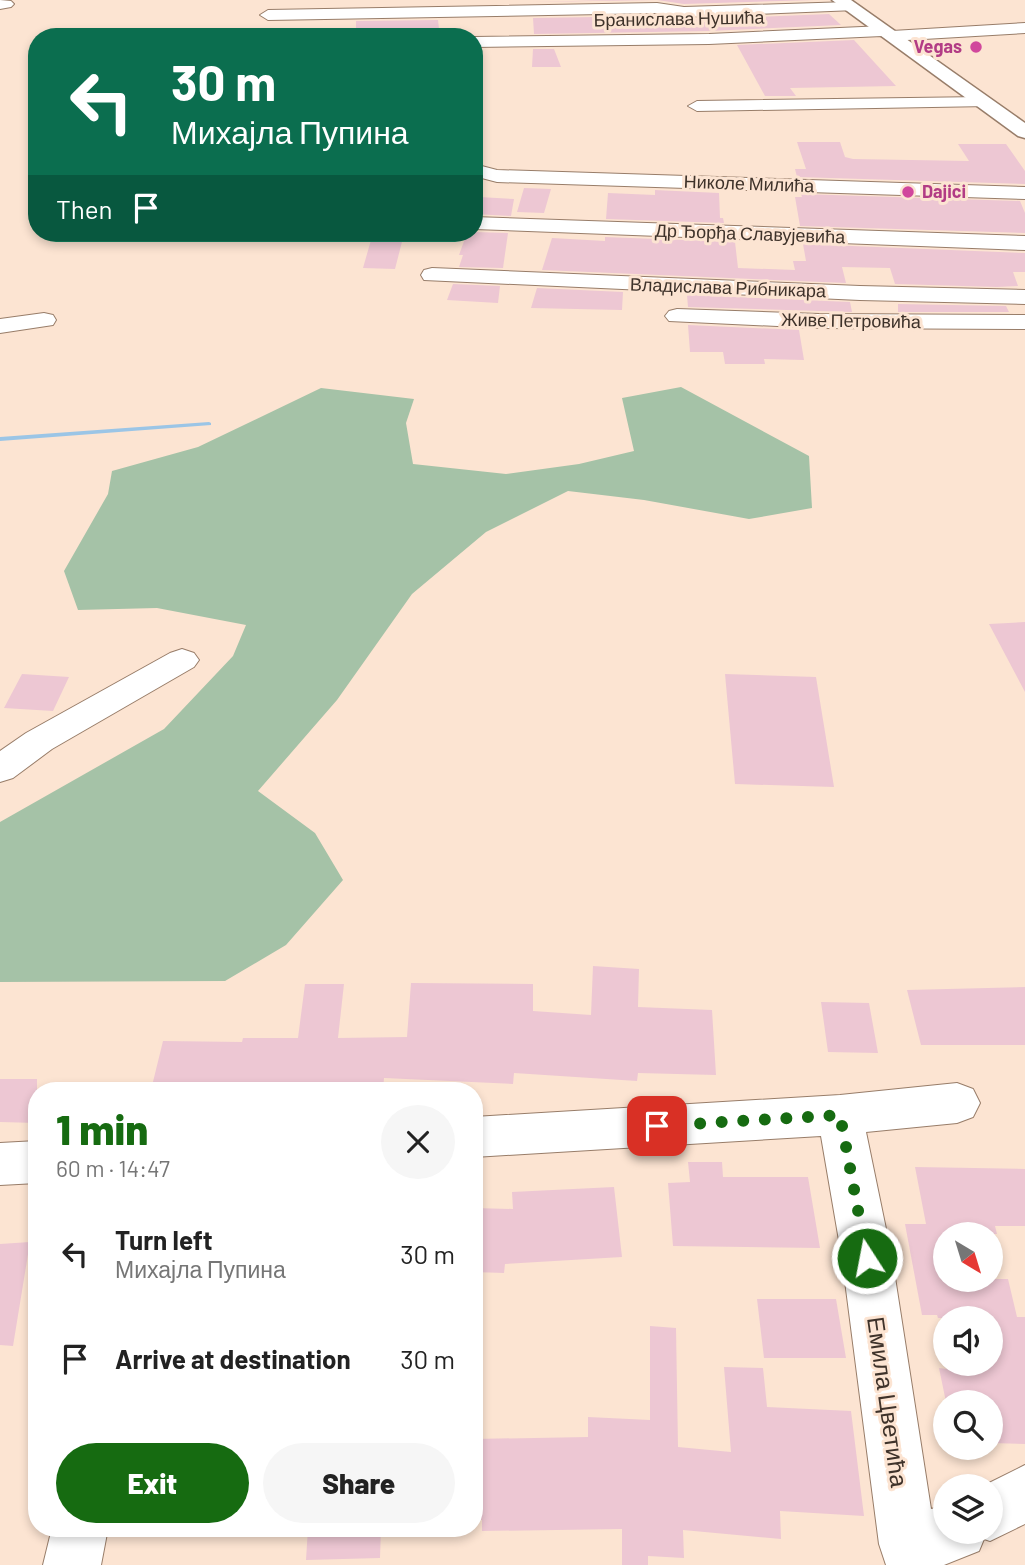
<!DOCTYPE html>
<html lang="en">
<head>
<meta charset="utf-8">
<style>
  :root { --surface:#fff; --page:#f6f6f6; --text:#222; --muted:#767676; --accent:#166b11 }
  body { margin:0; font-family:Barlow,sans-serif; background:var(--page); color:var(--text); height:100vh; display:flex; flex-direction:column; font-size:26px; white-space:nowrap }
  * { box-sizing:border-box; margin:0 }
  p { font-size:23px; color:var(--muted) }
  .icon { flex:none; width:38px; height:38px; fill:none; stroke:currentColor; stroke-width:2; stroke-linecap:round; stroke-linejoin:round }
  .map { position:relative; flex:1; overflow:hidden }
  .drawer { position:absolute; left:28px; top:1082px; width:455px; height:455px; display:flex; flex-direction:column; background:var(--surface); border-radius:28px; box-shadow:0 4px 10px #0003 }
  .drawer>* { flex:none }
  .guide { position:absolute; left:28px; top:28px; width:455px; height:214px; border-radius:28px; box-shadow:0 4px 10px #0003; background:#0b6e4f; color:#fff; overflow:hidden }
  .needle { width:46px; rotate:142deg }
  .controls { position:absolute; left:933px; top:1222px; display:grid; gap:14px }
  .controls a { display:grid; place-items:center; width:70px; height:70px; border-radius:50%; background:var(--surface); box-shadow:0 4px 10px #0003; font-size:35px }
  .pin { position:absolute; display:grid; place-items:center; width:60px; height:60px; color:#fff; margin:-30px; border-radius:14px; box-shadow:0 4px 10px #0006 }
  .me { position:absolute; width:77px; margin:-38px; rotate:349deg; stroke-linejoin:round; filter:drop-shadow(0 0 5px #0008) }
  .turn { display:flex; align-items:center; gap:24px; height:147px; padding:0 28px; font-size:32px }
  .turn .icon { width:91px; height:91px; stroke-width:2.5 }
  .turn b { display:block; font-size:49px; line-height:60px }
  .then { display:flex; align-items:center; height:66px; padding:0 28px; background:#0003; gap:14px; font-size:26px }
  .round { display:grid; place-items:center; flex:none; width:74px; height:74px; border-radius:37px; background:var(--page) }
  .headline { display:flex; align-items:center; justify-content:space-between; height:119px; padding:0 28px }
  h1 { font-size:42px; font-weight:800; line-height:52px; color:var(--accent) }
  .cta { display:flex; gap:14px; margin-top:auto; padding:14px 28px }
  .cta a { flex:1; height:80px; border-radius:42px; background:var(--accent); color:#fff; font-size:28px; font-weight:800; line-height:80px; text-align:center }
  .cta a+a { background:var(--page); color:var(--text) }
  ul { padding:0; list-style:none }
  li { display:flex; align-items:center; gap:21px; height:105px; padding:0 28px }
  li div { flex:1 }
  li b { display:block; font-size:26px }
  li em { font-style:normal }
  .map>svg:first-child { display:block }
  .green { fill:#a5c2a7 }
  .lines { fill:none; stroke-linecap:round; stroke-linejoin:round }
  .stream { fill:#9bc5e6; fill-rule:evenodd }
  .building { fill:#edc7d3 }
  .minor-casing { stroke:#987d69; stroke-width:2 }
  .major-casing { stroke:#987d69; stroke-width:3 }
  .minor { fill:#fff; fill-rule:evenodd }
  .major { fill:#fff; fill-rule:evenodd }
  .route { stroke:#166b11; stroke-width:12; stroke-dasharray:0 21.6 }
  .hotel-dot { fill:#d1479c; stroke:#fce4d2; stroke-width:2.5 }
  .labels { text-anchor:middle; stroke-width:6; stroke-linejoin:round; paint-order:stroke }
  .far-street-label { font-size:18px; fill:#3e322a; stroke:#fce4d2 }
  .far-hotel-label { font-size:18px; font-weight:bold; fill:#b23c85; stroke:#fce4d2; text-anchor:end }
  .near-street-label { font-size:24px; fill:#3e322a; stroke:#fce4d2 }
</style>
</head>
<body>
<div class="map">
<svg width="1025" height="1565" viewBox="0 0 1025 1565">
  <rect width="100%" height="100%" fill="#fce4d2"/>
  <path class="green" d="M 681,387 L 809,456 L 812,508 L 749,519 L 644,500 L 568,491 L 486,532 L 412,594 L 337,700 L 258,791 L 315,833 L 343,880 L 286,945 L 225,981 L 0,982 L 0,822 L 164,729 L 233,656 L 246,625 L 157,608 L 78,610 L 64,571 L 108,494 L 112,471 L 198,447 L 321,388 L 414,399 L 406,423 L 413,464 L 506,474 L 579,464 L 634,451 L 622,398 Z"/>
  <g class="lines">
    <path class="stream" d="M 209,422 L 211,423 L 211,425 L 0,441 L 0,437 Z"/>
  </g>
  <path class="building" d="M 613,0 L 815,0 L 684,4 L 657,0 L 530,2 Z
    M 829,14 L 841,25 L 709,31 L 534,34 L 533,18 L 657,16 L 684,20 Z
    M 438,20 L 440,37 L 356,37 L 356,21 Z
    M 854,40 L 896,86 L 790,88 L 796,96 L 765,96 L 737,45 Z
    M 533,49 L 554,49 L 561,67 L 532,67 Z
    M 797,142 L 840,142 L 845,157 L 853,159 L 969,161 L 958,144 L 1006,144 L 1025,171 L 1025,184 L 797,177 L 795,169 L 806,169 Z
    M 524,188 L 551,189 L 544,213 L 517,212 Z
    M 655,190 L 719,193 L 720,218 L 723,218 L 724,223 L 606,219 L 608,193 L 655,195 Z
    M 801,194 L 1020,201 L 1025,213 L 1025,233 L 800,226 L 795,197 L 802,197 Z
    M 479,197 L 514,199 L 511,216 L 474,214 Z
    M 474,232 L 508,233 L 503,268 L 459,267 L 463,255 L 459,255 L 467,233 Z
    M 373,233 L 404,234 L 395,269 L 363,268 Z
    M 605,237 L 735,242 L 738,268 L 795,270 L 793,261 L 806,261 L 803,244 L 1025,253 L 1025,272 L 1013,272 L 1018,286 L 997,287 L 895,284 L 890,268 L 842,267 L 846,283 L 542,270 L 552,238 L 605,241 Z
    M 453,284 L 500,286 L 498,303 L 447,300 Z
    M 537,288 L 623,292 L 622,310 L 531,308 Z
    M 687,295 L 850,302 L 852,312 L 688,307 Z
    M 898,304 L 1006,306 L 1009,312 L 898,312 Z
    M 688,325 L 799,330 L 804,360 L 764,359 L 765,364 L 725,364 L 723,352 L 690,352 Z
    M 1025,622 L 1025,692 L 989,624 Z
    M 22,674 L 69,677 L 53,711 L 4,708 Z
    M 725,674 L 816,677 L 834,787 L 735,784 Z
    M 593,966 L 639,969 L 638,1007 L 712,1010 L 716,1075 L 638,1073 L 637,1081 L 514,1073 L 513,1084 L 384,1078 L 383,1090 L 151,1090 L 163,1041 L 242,1042 L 243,1038 L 298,1038 L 305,984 L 344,984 L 338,1038 L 407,1037 L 411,983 L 533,984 L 533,1011 L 591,1015 Z
    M 1025,987 L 1025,1045 L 921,1045 L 907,990 Z
    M 821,1002 L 869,1003 L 878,1053 L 828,1052 Z
    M 0,1079 L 37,1079 L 37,1123 L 0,1122 Z
    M 688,1162 L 722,1162 L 723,1177 L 808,1177 L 820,1248 L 673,1246 L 668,1183 L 690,1182 Z
    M 915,1167 L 1025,1169 L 1025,1226 L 995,1226 L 997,1234 L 945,1234 L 945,1279 L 1008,1279 L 1017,1317 L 1025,1317 L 1025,1444 L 990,1443 L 990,1402 L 946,1402 L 939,1368 L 947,1369 L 946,1363 L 990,1363 L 990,1318 L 938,1318 L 937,1315 L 922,1315 L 905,1224 L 926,1224 Z
    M 614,1187 L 622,1257 L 505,1264 L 504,1273 L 474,1272 L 474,1208 L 513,1209 L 512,1192 Z
    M 30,1242 L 13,1346 L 0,1345 L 0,1244 Z
    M 757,1299 L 836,1299 L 846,1358 L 764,1358 Z
    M 650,1326 L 676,1328 L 678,1447 L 731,1452 L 724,1367 L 763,1368 L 767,1407 L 851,1411 L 864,1516 L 780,1511 L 781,1539 L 683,1530 L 684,1558 L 648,1556 L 648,1565 L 622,1565 L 622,1529 L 482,1531 L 482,1520 L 474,1520 L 474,1439 L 588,1437 L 588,1417 L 650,1420 Z
    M 308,1528 L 381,1528 L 380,1558 L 306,1560 Z"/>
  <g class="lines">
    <g class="minor-casing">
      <path id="minor" d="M 0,0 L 11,1 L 14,4 L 11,7 L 0,9 Z
        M 850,2 L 856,4 L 858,7 L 856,10 L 684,17 L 657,13 L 268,20 L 260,15 L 268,10 L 657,3 L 684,7 Z
        M 1025,23 L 1025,33 L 890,41 L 882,36 L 709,44 L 474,47 L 474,37 L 709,34 L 884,26 L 892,31 Z
        M 983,97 L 989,98 L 992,102 L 989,106 L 697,111 L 688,106 L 697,101 Z
        M 474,164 L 497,170 L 1025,187 L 1025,199 L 497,182 L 474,176 Z
        M 474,217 L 1025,236 L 1025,250 L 474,229 Z
        M 432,268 L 860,286 L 1025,290 L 1025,304 L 860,300 L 424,280 L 421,275 L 424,270 Z
        M 677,309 L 819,314 L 1025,315 L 1025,329 L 819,328 L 669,321 L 665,316 L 669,311 Z
        M 44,313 L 53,315 L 56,320 L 53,325 L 0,333 L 0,319 Z
        M 182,649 L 194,653 L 199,660 L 194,667 L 52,749 L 13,778 L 0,782 L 0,751 L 26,733 L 170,653 Z
        M 957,1083 L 973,1089 L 980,1103 L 973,1117 L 957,1123 L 866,1132 L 892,1258 L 931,1509 L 945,1506 L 945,1531 L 990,1531 L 990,1486 L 983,1486 L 1025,1465 L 1025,1524 L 990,1541 L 984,1539 L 979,1551 L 944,1565 L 886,1565 L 879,1544 L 842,1258 L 821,1136 L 474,1157 L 474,1117 L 840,1095 Z
        M 37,1141 L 37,1183 L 0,1185 L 0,1143 Z
        M 52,1528 L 108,1528 L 101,1565 L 43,1565 Z"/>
    </g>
    <g class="major-casing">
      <path id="major" d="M 832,0 L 851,0 L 1025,123 L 1025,138 L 1018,136 Z"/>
    </g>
    <use href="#minor" class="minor"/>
    <use href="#major" class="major"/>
  </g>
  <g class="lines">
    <path class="route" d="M 657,1126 L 840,1115 L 867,1258"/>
  </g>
  <g class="hotel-dot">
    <circle cx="976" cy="47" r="7"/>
    <circle cx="908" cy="192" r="7"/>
  </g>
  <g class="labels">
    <g class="far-street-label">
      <text transform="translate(679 19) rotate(-1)" y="6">Бранислава Нушића</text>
      <text transform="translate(749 184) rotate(2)" y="6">Николе Милића</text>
      <text transform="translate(750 234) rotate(2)" y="6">Др Ђорђа Славујевића</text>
      <text transform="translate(728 288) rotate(2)" y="6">Владислава Рибникара</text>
      <text transform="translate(851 321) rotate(1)" y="6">Живе Петровића</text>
    </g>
    <g class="far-hotel-label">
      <text x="962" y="53">Vegas</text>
      <text x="922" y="198" text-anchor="start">Dajici</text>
    </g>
    <g class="near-street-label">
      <text transform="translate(887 1402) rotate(82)" y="8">Емила Цветића</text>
    </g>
  </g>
</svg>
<div class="controls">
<a><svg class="needle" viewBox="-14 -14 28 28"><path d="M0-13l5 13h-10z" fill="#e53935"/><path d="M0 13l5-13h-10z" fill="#767676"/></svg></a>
<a><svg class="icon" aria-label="sound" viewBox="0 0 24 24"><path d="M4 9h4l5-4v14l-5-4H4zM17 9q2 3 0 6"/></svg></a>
<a><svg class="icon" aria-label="search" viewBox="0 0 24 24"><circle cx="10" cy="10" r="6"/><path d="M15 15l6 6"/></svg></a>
<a><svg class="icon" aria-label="layers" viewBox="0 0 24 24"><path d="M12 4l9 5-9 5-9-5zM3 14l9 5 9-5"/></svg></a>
</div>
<div class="pin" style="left:657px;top:1126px;background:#d93025"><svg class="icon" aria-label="arrive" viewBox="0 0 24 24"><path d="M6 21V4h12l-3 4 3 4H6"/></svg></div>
<svg class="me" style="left:867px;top:1258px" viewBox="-20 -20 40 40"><circle r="17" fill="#166b11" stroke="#fff" stroke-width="3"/><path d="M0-11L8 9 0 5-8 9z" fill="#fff"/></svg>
<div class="guide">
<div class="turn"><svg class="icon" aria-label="left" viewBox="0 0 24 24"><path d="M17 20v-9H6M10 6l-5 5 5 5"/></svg><div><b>30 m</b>Михајла Пупина</div></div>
<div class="then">Then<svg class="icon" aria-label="arrive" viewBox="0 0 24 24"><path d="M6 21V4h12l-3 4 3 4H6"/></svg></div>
</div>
<section class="drawer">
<div class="headline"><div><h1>1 min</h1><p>60 m · 14:47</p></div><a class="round"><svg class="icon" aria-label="close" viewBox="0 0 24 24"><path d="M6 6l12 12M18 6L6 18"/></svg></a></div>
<ul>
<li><svg class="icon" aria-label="left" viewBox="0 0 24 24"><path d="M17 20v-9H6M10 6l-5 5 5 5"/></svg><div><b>Turn left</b><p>Михајла Пупина</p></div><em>30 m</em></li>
<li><svg class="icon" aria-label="arrive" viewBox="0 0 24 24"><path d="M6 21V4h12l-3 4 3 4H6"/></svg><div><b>Arrive at destination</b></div><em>30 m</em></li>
</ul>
<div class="cta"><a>Exit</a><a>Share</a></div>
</section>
</div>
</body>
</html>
